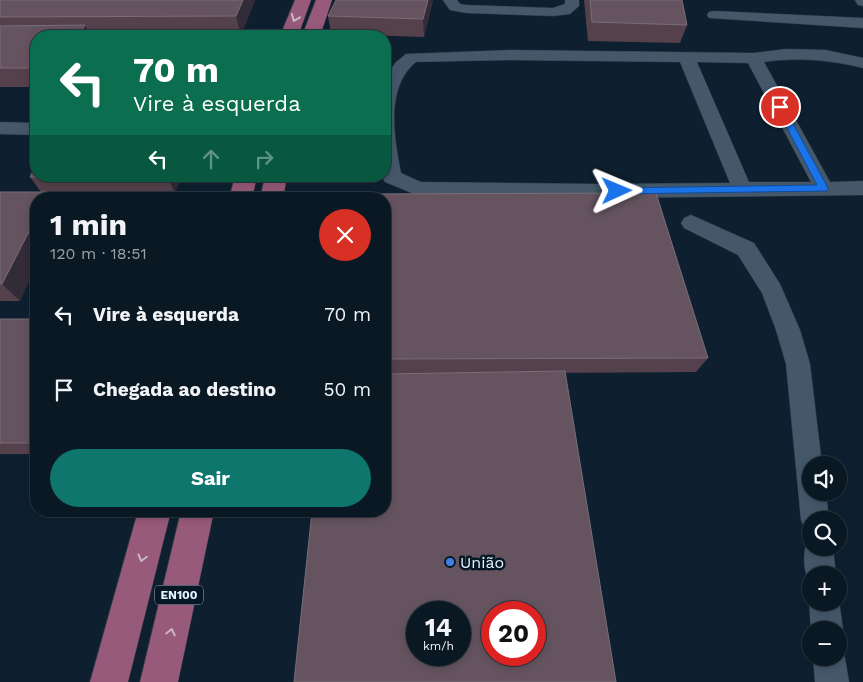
<!DOCTYPE html>
<html lang="pt">
<meta charset="utf-8">
<style>
:root{--surface:#0a1824;--page:#13212c;--text:#f1f3f6;--muted:#99a0a6;--line:#2a3741;--accent:#0f766e}
body{margin:0;font-family:"Work Sans",sans-serif;background:var(--page);color:var(--text);height:100vh;display:flex;flex-direction:column;font-size:19px;white-space:nowrap}
*{box-sizing:border-box;margin:0}
p{font-size:16px;color:var(--muted)}
.icon{flex:none;width:28px;height:28px;fill:none;stroke:currentColor;stroke-width:2;stroke-linecap:round;stroke-linejoin:round}
.map{position:relative;flex:1;overflow:hidden}
.drawer{position:absolute;left:30px;top:192px;width:361px;height:325px;display:flex;flex-direction:column;background:var(--surface);border-radius:20px;box-shadow:0 2px 8px #0003,0 0 0 1px var(--line)}
.drawer>*{flex:none}
.guide{position:absolute;left:30px;top:30px;width:361px;height:152px;border-radius:20px;box-shadow:0 2px 8px #0003,0 0 0 1px var(--line);background:#0b6e4f;color:#fff;overflow:hidden}
.buttons{position:absolute;left:802px;top:456px;display:grid;gap:10px}
.buttons a{display:grid;place-items:center;width:45px;height:45px;border-radius:50%;background:var(--surface);box-shadow:0 2px 8px #0003,0 0 0 1px var(--line);font-size:25px}
.speed{position:absolute;left:406px;top:601px;display:flex;gap:10px;font-size:25px;font-weight:700;text-align:center}
.speed>*{display:grid;place-content:center;width:65px;height:65px;border-radius:50%;background:var(--surface);box-shadow:0 2px 8px #0003,0 0 0 1px var(--line);line-height:1}
.speed small{font-size:12px;font-weight:400}
.speed .limit{border:8px solid #d22;background:#fff;color:#111}
.pin{position:absolute;display:grid;place-items:center;width:42px;height:42px;color:#fff;margin:-21px;border:2px solid #fff;border-radius:50%;box-shadow:0 1px 5px #0007}
.me{position:absolute;width:55px;margin:-28px;rotate:89deg;stroke-linejoin:round;filter:drop-shadow(0 0 4px #0008)}
.turn{display:flex;align-items:center;gap:18px;height:105px;padding:0 20px;font-size:22px}
.turn .icon{width:65px;height:65px;stroke-width:2.5}
.turn b{display:block;font-size:35px;line-height:42px}
.lanes{display:flex;align-items:center;height:48px;padding:0 20px;background:#0003;justify-content:center;gap:25px;direction:ltr}
.lanes .off{opacity:.35}
.round{display:grid;place-items:center;flex:none;width:52px;height:52px;border-radius:26px;background:var(--page)}
.headline{display:flex;align-items:center;justify-content:space-between;height:85px;padding:0 20px}
h1{font-size:30px;font-weight:700;line-height:38px}
.primary-button{display:flex;gap:10px;margin-top:auto;padding:10px 20px}
.primary-button a{flex:1;height:58px;border-radius:30px;background:var(--accent);color:#fff;font-size:20px;font-weight:700;line-height:58px;text-align:center}
ul{padding:0;list-style:none}
li{display:flex;align-items:center;gap:15px;height:75px;padding:0 20px}
li div{flex:1}
li b{display:block;font-size:19px}
li em{font-style:normal}
.map>svg:first-child{display:block}
.lines{fill:none;stroke-linecap:round;stroke-linejoin:round}
.minor-casing{stroke:#2e3845;stroke-width:1}
.major-casing{stroke:#2e3845;stroke-width:1}
.minor{fill:#45586a;fill-rule:evenodd}
.major{fill:#985a7a;fill-rule:evenodd}
.wall{fill:#55414b}
.shaded-wall{fill:#322b38}
.building{fill:#65545f;stroke:#796d78;fill-rule:evenodd}
.oneway{stroke:#c8b6c9}
.route{fill:#1a73e8;stroke:#114b97}
.shop-dot{fill:#3f7fe0;stroke:#061726;stroke-width:2}
.labels{text-anchor:middle;dominant-baseline:central;stroke-width:5;stroke-linejoin:round;paint-order:stroke}
.shield{fill:#061726;stroke:#a4b2bd;stroke-width:1}
.shield-label{font-size:12px;font-weight:bold;fill:#e8f4fe}
.near-poi-label{font-size:16px;fill:#e8f4fe;stroke:#061726;text-anchor:start}
</style>
<div class="map">
<svg width="863" height="682" viewBox="0 0 863 682">
<rect width="100%" height="100%" fill="#0e2030"/>
<g class="lines">
<!-- minor casing -->
<g class="minor-casing">
<g id="minor">
<path d="M443 0H457L460 4 466 5 553 8 565 4V0H579V6L570 14 553 16 466 13 450 10Z"/>
<path d="M855 0H863V6L858 5Z"/>
<path d="M714 11 863 18V28L709 18 707 15 709 12Z"/>
<path d="M786 49 826 50 863 58V68C830 60 798 57 764 62L830 182 863 181V195L600 198 419 196 385 182 382 177 385 176V79L395 63 406 54 510 50 754 53ZM510 60 680 62 730 183 600 184 421 182 401 173C394 138 385 87 416 62ZM697 62 748 63 811 182H749Z"/>
<path d="M0 122 36 123V135L0 134Z"/>
<path d="M691 215 754 243 780 284 800 330 810 364 822 465H811V492H826L829 520H811V533L805 530 801 520 786 364 776 330 762 293 738 255 684 228 681 223 684 218Z"/>
<path d="M811 536V548H833L836 575H811V586C803 573 802 552 808 538Z"/>
<path d="M811 595V602H839V600L843 630 839 640V630H811L809 602Z"/>
<path d="M839 646 845 658 849 682H815L813 658H839Z"/>
</g>
</g>
<!-- major casing -->
<g class="major-casing">
<g id="major">
<path d="M295 0H311L298 36H280Z"/>
<path d="M316 0H332L320 36H302Z"/>
<path d="M235 176H257L252 199H229Z"/>
<path d="M265 176H287L283 199H260Z"/>
<path d="M138 511H171L128 682H90Z"/>
<path d="M181 511H214L178 682H140Z"/>
</g>
</g>
<!-- minor -->
<use href="#minor" class="minor"/>
<!-- major -->
<use href="#major" class="major"/>
</g>
<!-- wall -->
<g class="wall">
<path d="M0 0H255L241 35 36 36V87H0Z"/>
<path d="M336 0H433L424 37 331 34 328 16Z"/>
<path d="M584 0H682L687 25 680 43 588 41Z"/>
<path d="M36 176H181L175 193 53 195 56 199H36L20 301H0V192H41L30 177Z"/>
<path d="M385 199 708 358 696 372 385 374Z"/>
<rect x="0" y="319" width="36" height="135"/>
</g>
<!-- shaded-wall -->
<g class="shaded-wall">
<path d="M243 0H255L241 35 236 16Z"/>
<path d="M428 0H433L424 37 423 19Z"/>
<path d="M85 25 91 36H78Z"/>
<path d="M167 176H181L175 193Z"/>
<path d="M50 192 56 199H46Z"/>
<path d="M36 218V267L20 301 2 284Z"/>
</g>
<!-- building -->
<g class="building">
<path d="M0 0H243L236 16 0 17Z"/>
<path d="M336 0H428L423 19 328 16Z"/>
<path d="M590 0H682L687 25 592 22Z"/>
<path d="M85 25 78 36H36V68H0V26Z"/>
<path d="M36 165V176H76L30 177Z"/>
<path d="M0 192H50L46 199H36V218L2 284H0Z"/>
<path d="M656 193 708 358 385 359V199H352V194Z"/>
<rect x="0" y="319" width="36" height="124"/>
<path d="M565 371 616 682H294L312 511H385V374ZM418 612H460V655H418ZM492 612H535V655H492Z"/>
</g>
<!-- one-way arrows -->
<defs><path id="oneway-chevron" d="M-2-3.5L2.5 0L-2 3.5" fill="none" stroke-width="1.6" stroke-linecap="round" stroke-linejoin="round" transform="scale(1.25)"/></defs>
<g class="oneway">
<use href="#oneway-chevron" transform="translate(295 18) rotate(112)"/>
<use href="#oneway-chevron" transform="translate(142 558) rotate(105)"/>
<use href="#oneway-chevron" transform="translate(171 632) rotate(-77)"/>
</g>
<!-- route -->
<path class="route" d="M780 104 784 107 828 188 827 191 617 194 613 191 617 188 817 185 776 107Z"/>
<!-- markers -->
<circle class="shop-dot" cx="450" cy="562" r="5"/>
<g class="labels">
<!-- shield labels -->
<rect class="shield" x="155" y="585.5" width="48" height="19" rx="4"/>
<g class="shield-label">
<text x="179" y="595">EN100</text>
</g>
<!-- near-poi labels -->
<g class="near-poi-label">
<text x="460" y="562">União</text>
</g>
</g>
</svg>
<div class="buttons">
<a><svg class="icon" aria-label="sound" viewBox="0 0 24 24"><path d="M4 9h4l5-4v14l-5-4H4zM17 9q2 3 0 6"/></svg></a>
<a><svg class="icon" aria-label="search" viewBox="0 0 24 24"><circle cx="10" cy="10" r="6"/><path d="M15 15l6 6"/></svg></a>
<a>+</a>
<a>−</a>
</div>
<div class="speed"><div>14<small>km/h</small></div><div class="limit">20</div></div>
<div class="pin" style="left:780px;top:107px;background:#d93025"><svg class="icon" aria-label="arrive" viewBox="0 0 24 24"><path d="M6 21V4h12l-3 4 3 4H6"/></svg></div>
<svg class="me" style="left:617px;top:191px" viewBox="-20 -20 40 40"><path d="M0-17L14 15 0 8-14 15z" fill="#1a73e8" stroke="#fff" stroke-width="4"/></svg>
<div class="guide">
<div class="turn"><svg class="icon" aria-label="left" viewBox="0 0 24 24"><path d="M17 20v-9H6M10 6l-5 5 5 5"/></svg><div><b>70 m</b>Vire à esquerda</div></div>
<div class="lanes"><svg class="icon" aria-label="left" viewBox="0 0 24 24"><path d="M17 20v-9H6M10 6l-5 5 5 5"/></svg><svg class="icon off" aria-label="ahead" viewBox="0 0 24 24"><path d="M12 20V5M6 11l6-6 6 6"/></svg><svg class="icon off" aria-label="right" viewBox="0 0 24 24"><path d="M7 20v-9h11M14 6l5 5-5 5"/></svg></div>
</div>
<section class="drawer">
<div class="headline"><div><h1>1 min</h1><p>120 m · 18:51</p></div><a class="round" style="background:#d93025;color:#fff"><svg class="icon" aria-label="close" viewBox="0 0 24 24"><path d="M6 6l12 12M18 6L6 18"/></svg></a></div>
<ul>
<li><svg class="icon" aria-label="left" viewBox="0 0 24 24"><path d="M17 20v-9H6M10 6l-5 5 5 5"/></svg><div><b>Vire à esquerda</b></div><em>70 m</em></li>
<li><svg class="icon" aria-label="arrive" viewBox="0 0 24 24"><path d="M6 21V4h12l-3 4 3 4H6"/></svg><div><b>Chegada ao destino</b></div><em>50 m</em></li>
</ul>
<div class="primary-button"><a>Sair</a></div>
</section>
</div>
